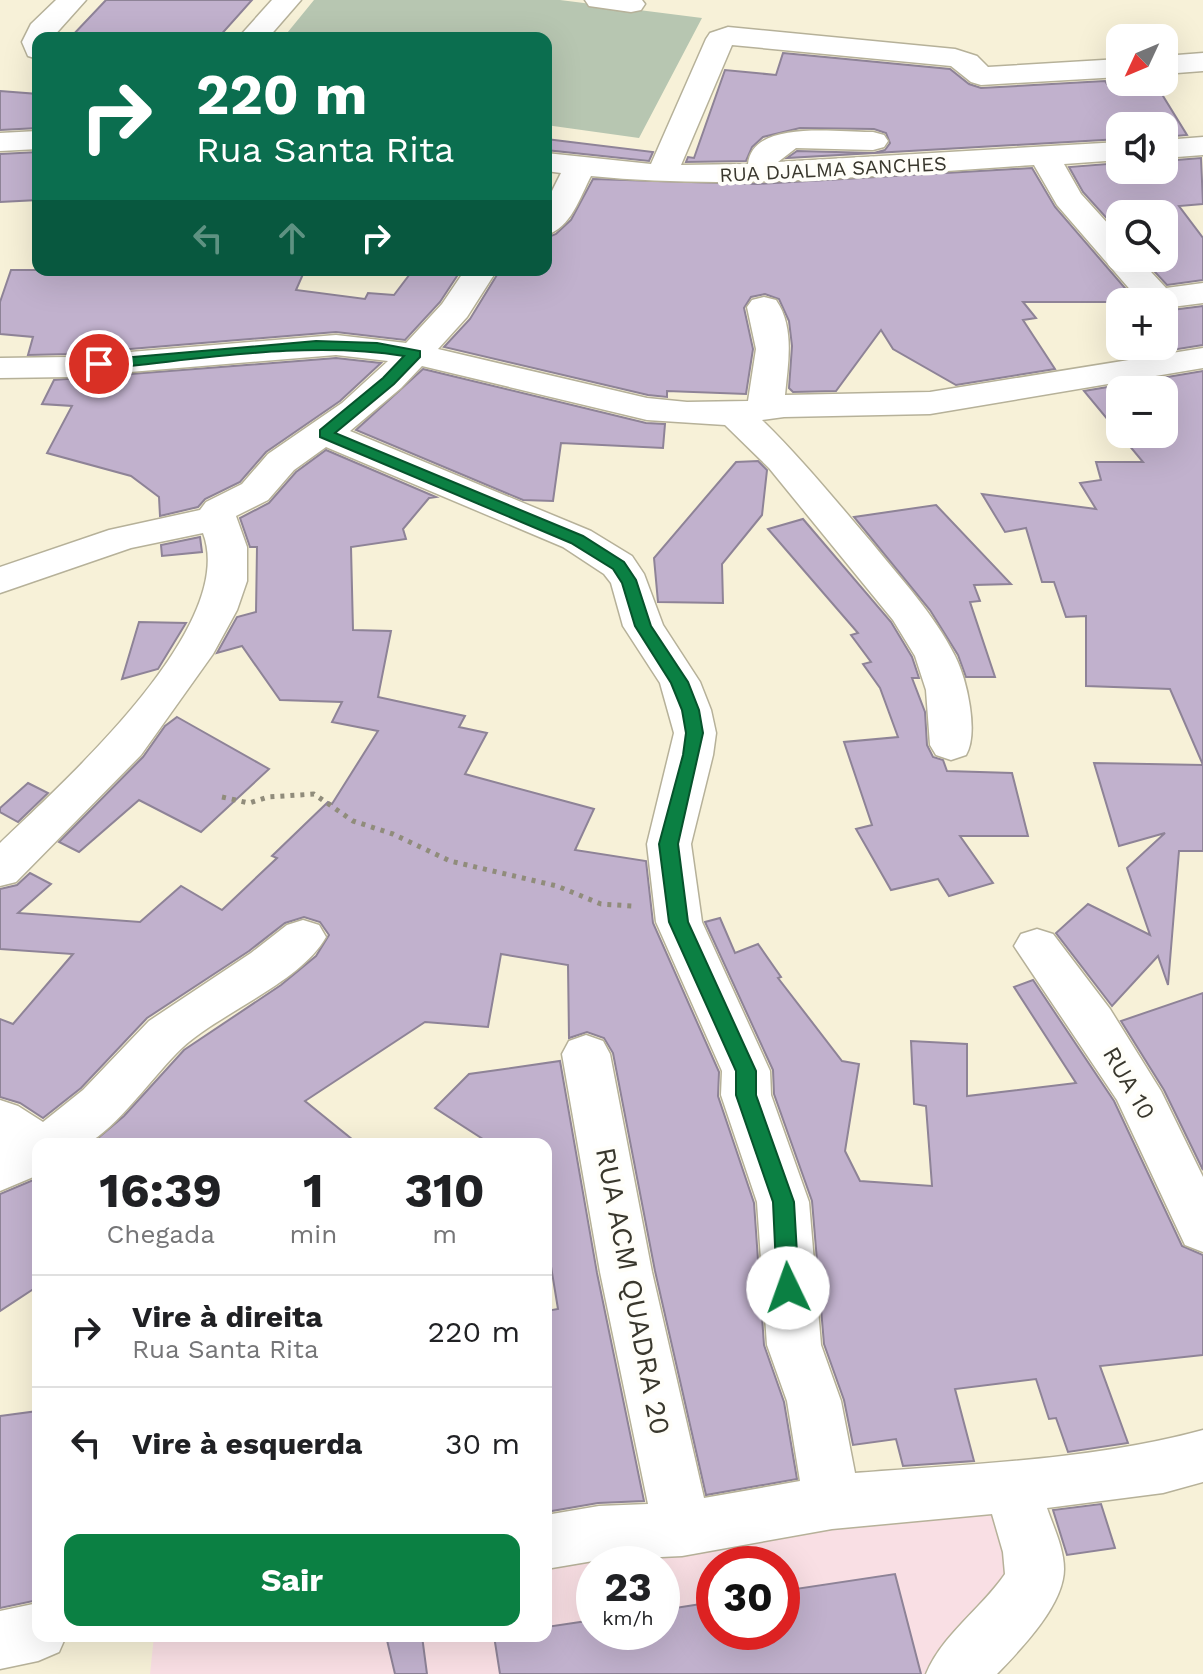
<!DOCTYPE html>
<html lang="pt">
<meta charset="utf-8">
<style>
:root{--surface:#fff;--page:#f6f6f6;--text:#202124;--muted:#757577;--line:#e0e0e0;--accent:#0b8043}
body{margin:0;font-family:"Work Sans",sans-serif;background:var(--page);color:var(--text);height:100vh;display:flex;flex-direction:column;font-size:30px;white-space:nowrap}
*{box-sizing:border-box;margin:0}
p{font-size:26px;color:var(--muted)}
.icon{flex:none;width:44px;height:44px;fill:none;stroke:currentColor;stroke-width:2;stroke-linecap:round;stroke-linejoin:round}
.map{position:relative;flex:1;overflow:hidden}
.panel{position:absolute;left:32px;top:1138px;width:520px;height:504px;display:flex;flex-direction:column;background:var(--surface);border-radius:16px;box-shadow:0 8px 32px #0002}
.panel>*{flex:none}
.top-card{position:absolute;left:32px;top:32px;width:520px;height:244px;border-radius:16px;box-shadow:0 8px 32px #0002;background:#0b6e4f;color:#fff;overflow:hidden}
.needle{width:52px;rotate:226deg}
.tools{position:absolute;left:1106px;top:24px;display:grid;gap:16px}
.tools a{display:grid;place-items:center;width:72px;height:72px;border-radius:16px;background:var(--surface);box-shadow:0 8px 32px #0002;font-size:40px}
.speed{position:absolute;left:576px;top:1546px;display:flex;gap:16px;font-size:40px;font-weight:700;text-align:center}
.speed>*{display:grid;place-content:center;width:104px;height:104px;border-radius:50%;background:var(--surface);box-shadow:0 8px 32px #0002;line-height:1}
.speed small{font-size:20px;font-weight:400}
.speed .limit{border:12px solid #d22;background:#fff;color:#111}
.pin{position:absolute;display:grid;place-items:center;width:68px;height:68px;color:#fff;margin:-34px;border:4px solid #fff;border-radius:50%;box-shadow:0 2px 8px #0007}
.me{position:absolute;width:88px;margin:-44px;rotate:357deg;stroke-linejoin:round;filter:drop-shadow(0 0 6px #0008)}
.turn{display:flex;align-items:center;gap:28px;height:168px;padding:0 32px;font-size:36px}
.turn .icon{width:104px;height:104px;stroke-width:2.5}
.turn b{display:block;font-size:56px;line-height:68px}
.lanes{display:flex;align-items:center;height:76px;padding:0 32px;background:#0003;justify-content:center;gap:40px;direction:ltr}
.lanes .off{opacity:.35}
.eta{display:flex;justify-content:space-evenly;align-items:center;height:136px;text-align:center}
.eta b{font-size:48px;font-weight:700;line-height:56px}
.button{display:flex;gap:16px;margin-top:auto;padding:16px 32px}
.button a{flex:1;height:92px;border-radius:16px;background:var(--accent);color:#fff;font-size:32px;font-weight:700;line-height:92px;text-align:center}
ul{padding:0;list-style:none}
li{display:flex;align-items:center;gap:24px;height:112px;padding:0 32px;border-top:2px solid var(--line)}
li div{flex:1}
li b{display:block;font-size:30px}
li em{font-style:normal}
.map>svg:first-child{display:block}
.education{fill:#f9dfe4;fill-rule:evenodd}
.green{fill:#b7c6b1}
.building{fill:#c1b1cd;stroke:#8e8397;stroke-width:2;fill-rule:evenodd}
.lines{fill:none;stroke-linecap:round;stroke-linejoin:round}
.minor-casing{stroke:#b6b199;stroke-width:3}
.path{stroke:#908c7b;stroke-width:5;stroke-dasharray:4 6;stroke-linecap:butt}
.minor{fill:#fff;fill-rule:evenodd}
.route{fill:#0b8043;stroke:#07532c;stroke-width:2}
.labels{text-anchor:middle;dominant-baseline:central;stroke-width:8;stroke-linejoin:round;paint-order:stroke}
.far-street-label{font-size:20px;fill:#39372d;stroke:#fffef9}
.street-label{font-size:24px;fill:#39372d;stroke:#fffef9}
.near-street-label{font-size:28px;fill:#39372d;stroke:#fffef9}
</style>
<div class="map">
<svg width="1203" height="1674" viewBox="0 0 1203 1674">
<rect width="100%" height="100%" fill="#f7f1d8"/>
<!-- education -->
<path class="education" d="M1003 1495 1016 1572 942 1674H150L154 1636H546V1556ZM594 1564H662V1632H594ZM714 1564H782V1632H714Z"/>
<!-- green -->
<path class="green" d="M314 0H560L702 18 639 138 546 125V38H283Z"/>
<!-- building -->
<g class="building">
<path d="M106 0H252L218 38H70Z"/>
<path d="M783 53 950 69 969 84 981 88 1105 81 1107 84 1155 83 1187 135 1164 137V126H1120V139L787 158 797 151 874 153 885 150 890 143 886 133 874 129 800 128 763 137 752 147 746 161 686 162 688 157 694 158 725 70 776 75Z"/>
<path d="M0 91 38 94V128L0 130Z"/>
<path d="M546 139 653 152 649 161 546 150Z"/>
<path d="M38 152V200L0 202V154Z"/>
<path d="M1201 158 1203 204 1179 206 1203 238V280L1167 285 1142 258H1164V214H1120V233L1083 192 1069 167 1120 163V170H1164V161Z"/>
<path d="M1032 168 1055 207 1137 302H1120V307L1116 302H1023L1036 318 1023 320 1055 369 956 385 893 349 881 330 836 391 793 392 789 388 792 346 789 321 779 299 765 294 751 297 744 308 753 349 746 394 667 391V397L648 395 444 347 470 319 500 270H546V238L556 234 571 220 593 179 757 184Z"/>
<path d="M11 270H276L304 272 296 290 365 299 368 293 394 295 413 270H461L440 302 405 340 336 332 70 354 28 355 33 337 0 334V302Z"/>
<path d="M1203 306V345L1153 353 1148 346H1164V311Z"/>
<path d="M336 358 381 363 340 401 266 452 240 482 205 499 198 507 160 516 159 497 131 476 47 453 72 406 42 404 54 380Z"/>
<path d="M423 369 646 423 665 424 663 448 561 443 553 501 523 500 356 430Z"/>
<path d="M1203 371V851H1179L1168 985 1158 956 1112 1006 1056 933 1088 904 1150 935 1127 868 1165 833 1119 846 1094 763 1203 765 1170 689 1086 686V616L1066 617 1054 582H1042L1026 528 1005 532 982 494 1096 509 1080 483 1101 480 1096 462H1143L1084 391ZM1120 390H1164V434H1120Z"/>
<path d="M326 450 436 497 429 498 403 529 406 539 351 547 353 630 391 631 378 697 465 716 459 727 487 733 465 774 594 809 575 850 646 861 653 923 719 1072 718 1096 754 1203 764 1345 784 1402 797 1479 706 1495 655 1271 613 1053 604 1038 587 1032 569 1038 568 965 501 954 488 1027 425 1022 305 1101 358 1144H91L124 1116 184 1050 281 985 316 956 329 935 320 922 304 917 285 923 249 951 147 1018 81 1088 43 1118 20 1103 0 1097V1019L13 1024 73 954 0 949V889L17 885 30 873 51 884 18 913 140 922 181 886 222 910 277 858 272 856 328 802 332 804 378 731 332 722 342 702 280 700 242 646 217 653 237 617 256 612 257 547H250L240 518 269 503 296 472Z"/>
<path d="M758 461 767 470 762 515 722 564 723 603 658 602 654 558 736 462Z"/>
<path d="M936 505 1011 584 974 585 980 601 970 602 995 677H966L958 655 930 610 854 517Z"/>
<path d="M803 519 891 622 912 657 919 678H912L925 712 927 745 933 757 943 760 947 771 1012 773 1028 836H960L993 883 949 896 938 879 891 890 856 829 872 825 844 742 898 737 880 688 863 664 871 662 851 635 858 633 768 529Z"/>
<path d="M200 537 202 552 162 556 161 545Z"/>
<path d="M139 622 186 623 158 669 122 679Z"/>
<path d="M177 717 269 769 201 832 139 800 79 852 59 842 143 757 165 726Z"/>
<path d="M28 783 48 793 18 822 0 812V808Z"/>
<path d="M720 918 735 953 758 944 781 977 778 978 842 1061 859 1064 845 1151 860 1181 932 1186 926 1106 914 1104 911 1041 967 1044V1096L1076 1083 1014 987 1033 980 1114 1101 1182 1246 1203 1255V1355L1100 1366 1128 1443 1068 1452 1056 1418 1049 1419 1036 1379 955 1389 974 1461 903 1466 896 1439 853 1445 844 1400 824 1344 812 1201 774 1094 773 1070 705 922Z"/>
<path d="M1203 993V1170L1164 1090 1121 1021Z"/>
<path d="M560 1061 597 1273 644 1501 598 1503 546 1512V1311L558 1309 546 1236V1144L486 1141 435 1108 469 1074Z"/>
<path d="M38 1178V1286L0 1311V1194Z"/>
<path d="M38 1411V1600L0 1608V1416Z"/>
<path d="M1101 1504 1115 1548 1067 1555 1053 1510Z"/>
<path d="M895 1574 921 1674H500L494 1636H546V1627L594 1620V1632H662V1610L714 1602V1632H782V1591Z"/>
<path d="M386 1636H422L427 1674H395Z"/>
</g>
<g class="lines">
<!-- minor casing -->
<g class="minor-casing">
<g id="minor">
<path d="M56 0H86L52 38H38V59L28 56 22 42 31 24Z"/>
<path d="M272 0H301L268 38H238Z"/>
<path d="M585 0H642L645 4 641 10 631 12 589 6Z"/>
<path d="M728 27 955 49 977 56 988 67 1120 59V77L981 85 971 82 951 66 732 45 681 165 748 164C753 118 841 133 873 132L884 135 888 141 884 147 873 150 796 148 778 162 1120 142V160L1064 164 1081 194 1120 237V258H1138L1166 288 1203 283V303L1164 308V302L1140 301 1057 205 1034 165C886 174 739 191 591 176 580 197 571 228 546 235V203L561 173 546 171V153L651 164 706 39 710 33Z"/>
<path d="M1203 53V71L1164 74V56Z"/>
<path d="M38 131V149L0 151V133Z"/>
<path d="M1203 137V155L1164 158V140Z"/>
<path d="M465 270H497L467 317 438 349 647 398 687 402 748 401 756 349 747 307 752 300 764 297 776 300C795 327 788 364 785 395L930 392 1203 348V368L930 414 784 417 762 420C802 459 836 501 872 543 901 579 934 614 955 656 967 679 979 733 966 755L951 760 936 755 930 745 926 690 915 656 893 620 769 468 725 425 647 420 422 366 401 388 350 431 591 531 632 556 644 574 663 625 700 682 711 710 716 733 713 755 691 844 702 922 770 1071 771 1095 809 1202 821 1345 841 1401 855 1473C968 1464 1094 1460 1203 1430V1482L1163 1493 1047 1508C1053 1526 1064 1548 1064 1569 1064 1605 1021 1649 997 1674H926C942 1635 981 1609 1005 1574L1003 1552 992 1514 832 1529 682 1556 599 1560 546 1569V1515L599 1506 648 1504 600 1272 562 1054 569 1041 586 1035 603 1041 610 1054 652 1272 704 1498 800 1481 787 1401 767 1345 757 1202 721 1095 722 1071 656 922 647 844 674 733 660 683 623 626 611 583 604 574 563 547 326 447 294 470 268 500 236 516 247 547V581L237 610 213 654 141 755 16 882 0 886V843C62 783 239 627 203 533L131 548 0 593V567L109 530 200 510 206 502 242 484 268 454 342 403 388 361 336 355 70 377 0 378V358L70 357 336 335 406 343 442 304Z"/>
<path d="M303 920 319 925 326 937C300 983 221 1012 182 1048 157 1071 114 1132 87 1143 75 1148 51 1144 38 1144V1175L0 1191V1100L18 1106 43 1122 83 1090 149 1021 251 953 287 925Z"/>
<path d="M1037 929 1053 934 1110 1009 1161 1091 1203 1177V1252L1185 1245 1117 1100 1014 946 1021 934Z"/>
<path d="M38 1603V1636H66L59 1652 38 1661 0 1669V1611Z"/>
</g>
</g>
<!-- path -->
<path class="path" d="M222 797 249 803 268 797 314 794 353 821 393 834 450 861 557 886 601 904 633 906"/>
<!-- minor -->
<use href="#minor" class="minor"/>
</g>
<!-- route -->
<path class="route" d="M316 341 377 343 420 351V357L394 384 335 433 583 536 624 562 636 580 651 626 688 682 699 710 703 733 678 844 688 922 756 1071V1095L794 1202 799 1288 796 1295 788 1297 780 1295 777 1288 773 1202 736 1095V1071L669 922 659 844 683 755 686 733 682 710 671 683 635 626 622 583 613 569 571 543 320 437V430L383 378 404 356C304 340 199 360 99 369L91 364 99 360Z"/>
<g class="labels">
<!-- far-street labels -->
<g class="far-street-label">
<text transform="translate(833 169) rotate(-3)">RUA DJALMA SANCHES</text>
</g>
<!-- street labels -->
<g class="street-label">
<text transform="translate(1129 1083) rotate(60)">RUA 10</text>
</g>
<!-- near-street labels -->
<g class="near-street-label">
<text transform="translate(633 1291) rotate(79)">RUA ACM QUADRA 20</text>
</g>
</g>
</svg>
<div class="tools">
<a><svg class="needle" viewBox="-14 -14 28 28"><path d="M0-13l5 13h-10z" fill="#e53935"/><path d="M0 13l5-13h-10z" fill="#757577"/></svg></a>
<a><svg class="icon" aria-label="sound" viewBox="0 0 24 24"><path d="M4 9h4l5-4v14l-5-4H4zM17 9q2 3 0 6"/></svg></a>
<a><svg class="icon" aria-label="search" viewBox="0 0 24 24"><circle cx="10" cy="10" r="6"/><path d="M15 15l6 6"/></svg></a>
<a>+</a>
<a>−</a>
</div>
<div class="speed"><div>23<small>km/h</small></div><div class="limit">30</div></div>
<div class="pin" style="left:99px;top:364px;background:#d93025"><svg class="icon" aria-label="arrive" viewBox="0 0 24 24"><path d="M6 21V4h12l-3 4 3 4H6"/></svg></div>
<svg class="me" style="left:788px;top:1288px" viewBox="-20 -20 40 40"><circle r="19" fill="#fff"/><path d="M0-13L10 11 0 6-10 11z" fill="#0b8043"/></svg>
<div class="top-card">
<div class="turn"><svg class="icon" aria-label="right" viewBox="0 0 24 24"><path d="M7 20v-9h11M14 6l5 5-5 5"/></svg><div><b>220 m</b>Rua Santa Rita</div></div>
<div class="lanes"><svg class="icon off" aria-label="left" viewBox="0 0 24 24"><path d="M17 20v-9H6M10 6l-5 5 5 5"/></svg><svg class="icon off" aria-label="ahead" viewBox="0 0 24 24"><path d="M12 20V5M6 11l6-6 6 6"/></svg><svg class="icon" aria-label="right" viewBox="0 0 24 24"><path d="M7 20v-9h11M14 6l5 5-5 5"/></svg></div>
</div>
<section class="panel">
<div class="eta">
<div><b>16:39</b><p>Chegada</p></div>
<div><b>1</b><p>min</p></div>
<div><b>310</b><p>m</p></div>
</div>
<ul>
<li><svg class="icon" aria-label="right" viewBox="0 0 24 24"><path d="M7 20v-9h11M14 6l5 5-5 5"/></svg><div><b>Vire à direita</b><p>Rua Santa Rita</p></div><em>220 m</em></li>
<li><svg class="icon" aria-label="left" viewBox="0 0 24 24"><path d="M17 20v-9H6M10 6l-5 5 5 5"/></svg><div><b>Vire à esquerda</b></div><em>30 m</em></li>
</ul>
<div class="button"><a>Sair</a></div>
</section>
</div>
